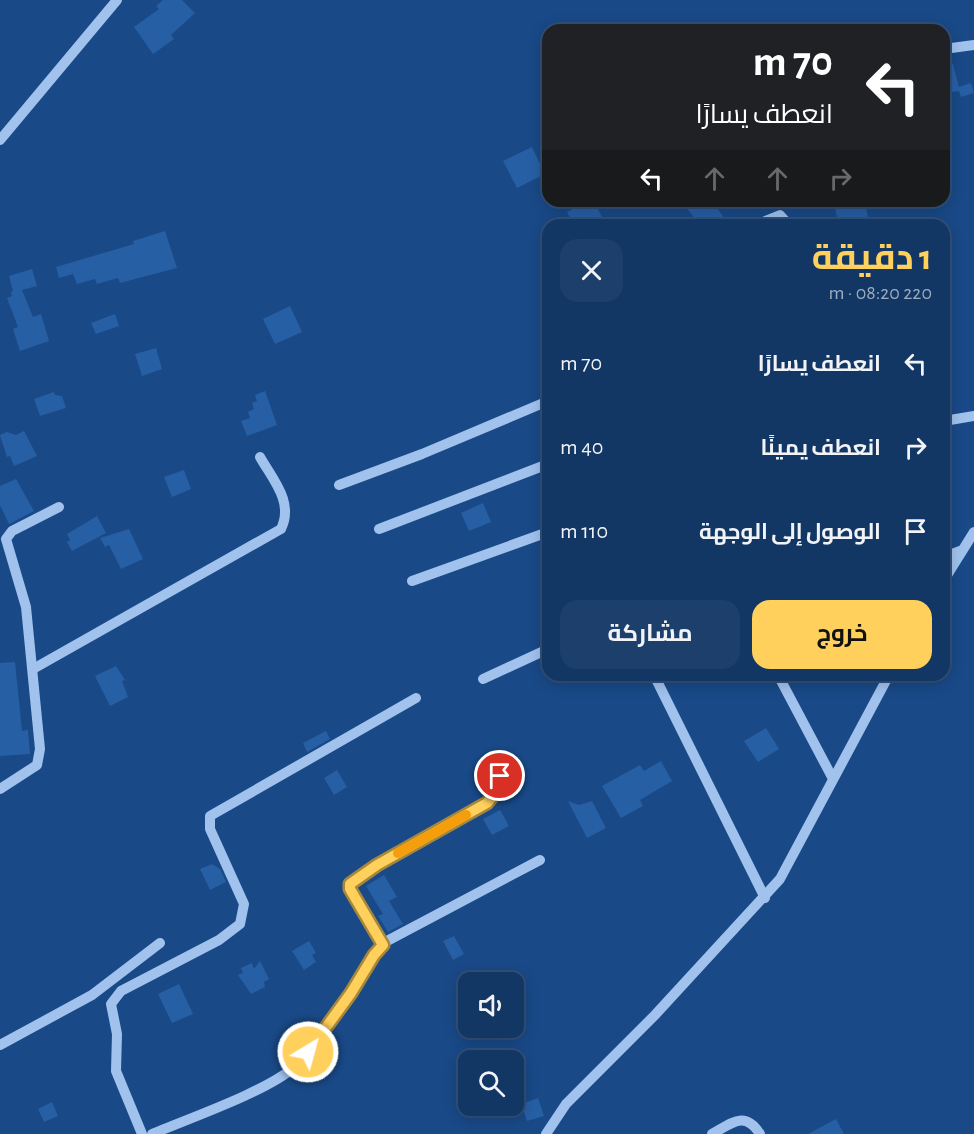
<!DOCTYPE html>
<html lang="ar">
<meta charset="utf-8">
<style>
:root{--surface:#133765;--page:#1c3f6b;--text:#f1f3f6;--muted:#9dacbf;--line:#325179;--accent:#ffd05c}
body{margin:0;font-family:"Alegreya Sans",Cairo,sans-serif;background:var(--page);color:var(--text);direction:rtl;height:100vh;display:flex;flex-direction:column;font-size:22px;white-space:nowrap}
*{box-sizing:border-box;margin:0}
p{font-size:20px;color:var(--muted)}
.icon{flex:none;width:33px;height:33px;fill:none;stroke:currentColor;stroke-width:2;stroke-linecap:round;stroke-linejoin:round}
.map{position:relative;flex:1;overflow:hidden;direction:ltr}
.panel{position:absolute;left:542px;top:219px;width:408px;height:462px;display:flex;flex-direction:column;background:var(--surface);border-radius:18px;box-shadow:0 3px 15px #0003,0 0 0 2px var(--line);direction:rtl}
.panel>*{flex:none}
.guide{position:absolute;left:542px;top:24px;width:408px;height:183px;border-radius:18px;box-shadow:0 3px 15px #0003,0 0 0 2px var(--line);direction:rtl;background:#202124;color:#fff;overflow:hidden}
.controls{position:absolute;left:458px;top:972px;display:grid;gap:12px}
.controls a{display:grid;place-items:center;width:66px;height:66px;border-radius:12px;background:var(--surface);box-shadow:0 3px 15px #0003,0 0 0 2px var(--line);font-size:30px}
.pin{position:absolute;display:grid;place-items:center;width:51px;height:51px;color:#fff;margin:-26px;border:3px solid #fff;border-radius:50%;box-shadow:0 2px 6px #0007}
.me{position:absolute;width:66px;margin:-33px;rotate:37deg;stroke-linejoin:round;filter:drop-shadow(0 0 4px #0008)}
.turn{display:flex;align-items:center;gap:21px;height:126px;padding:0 18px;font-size:27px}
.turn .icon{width:78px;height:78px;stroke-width:2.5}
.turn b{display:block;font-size:42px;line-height:51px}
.lanes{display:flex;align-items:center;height:57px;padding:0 18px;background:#0003;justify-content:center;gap:30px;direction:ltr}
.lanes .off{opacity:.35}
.round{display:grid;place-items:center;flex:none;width:63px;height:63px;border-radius:18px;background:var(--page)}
.headline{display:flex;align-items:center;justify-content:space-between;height:102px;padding:0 18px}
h1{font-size:36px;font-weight:700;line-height:45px;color:var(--accent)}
.action{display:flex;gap:12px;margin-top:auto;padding:12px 18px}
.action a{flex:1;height:69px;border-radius:18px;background:var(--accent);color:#111;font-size:24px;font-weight:700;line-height:69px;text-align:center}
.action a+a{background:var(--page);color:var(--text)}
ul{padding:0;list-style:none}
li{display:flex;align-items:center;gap:18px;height:84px;padding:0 18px}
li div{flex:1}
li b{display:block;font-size:22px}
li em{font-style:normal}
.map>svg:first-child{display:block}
.building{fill:#275fa5}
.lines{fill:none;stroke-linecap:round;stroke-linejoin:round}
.minor{stroke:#a0c2ed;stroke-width:10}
.route-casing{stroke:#a6873c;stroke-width:15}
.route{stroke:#ffd05c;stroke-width:10}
.slow{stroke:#f59e0b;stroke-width:10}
</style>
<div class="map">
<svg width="974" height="1134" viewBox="0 0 974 1134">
<rect width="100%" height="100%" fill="#194987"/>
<!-- building -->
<g class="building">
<path d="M163 0H182L195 13 171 35 174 39 153 54 134 27 159 9 156 6Z"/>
<path d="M953 64 959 87 971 83 974 93 961 97 959 91 944 93V82H946L944 66Z"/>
<path d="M532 147 545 174 517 188 503 161Z"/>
<path d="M589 201H594L606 225H574L567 212Z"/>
<path d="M682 201H712L725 219 717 225H699Z"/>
<path d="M834 201H865L868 219 838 224Z"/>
<path d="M165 231 177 268 120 283 118 278 97 284 95 279 77 284 73 274 59 278 56 267 134 244 133 241Z"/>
<path d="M32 269 37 286 22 290 33 317 41 314 49 341 20 351 13 329 18 327 7 298 12 296 11 292 13 291 9 276Z"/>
<path d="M290 306 302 332 275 344 263 319Z"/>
<path d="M115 314 119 326 96 334 91 323Z"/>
<path d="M156 348 162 369 142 376 135 354Z"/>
<path d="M265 391 277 425 247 436 241 421 250 418 248 412 254 409 252 403 257 401 255 395Z"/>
<path d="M54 392 55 395 62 396 66 408 40 416 34 399Z"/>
<path d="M24 431 37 456 14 466 10 456 7 457 0 435 7 432 16 435Z"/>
<path d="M184 470 191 489 172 497 164 477Z"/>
<path d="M16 479 34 511 9 524 0 505V486Z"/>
<path d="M483 503 491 522 469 531 461 513Z"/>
<path d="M97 516 106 533 72 551 67 542 70 540 67 534Z"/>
<path d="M129 529 143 559 121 569 109 545 105 547 100 538Z"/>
<path d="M15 662 22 731 28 730 30 754 0 756V663Z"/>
<path d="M116 666 125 680 122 681 128 697 110 706 95 676Z"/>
<path d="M766 728 779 749 758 762 744 741Z"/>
<path d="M326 731 330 739 307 752 303 743Z"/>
<path d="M661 761 672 781 640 800 643 806 621 818 602 786 640 765 644 771Z"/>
<path d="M337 770 347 787 334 795 324 778Z"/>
<path d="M568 801 579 805 592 801 606 828 587 838Z"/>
<path d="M500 810 509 826 492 835 483 819Z"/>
<path d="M212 864 220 869 226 882 210 890 200 869Z"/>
<path d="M384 875 397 897 389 901 403 924 388 932 378 916 383 914 366 886Z"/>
<path d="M454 936 464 954 453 960 443 941Z"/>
<path d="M309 941 316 953 312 955 316 962 304 970 292 951Z"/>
<path d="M260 961 269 979 264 982 265 987 251 994 238 975 243 973 241 968 252 963 254 969Z"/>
<path d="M179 984 193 1014 172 1023 158 994Z"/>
<path d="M538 1098 544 1116 527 1121 521 1104Z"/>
<path d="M52 1102 58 1116 44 1122 38 1109Z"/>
<path d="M836 1119 844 1134H808Z"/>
</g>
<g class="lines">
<!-- minor -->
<g class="minor">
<path d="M944 49 974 45"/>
<path d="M0 140 117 0"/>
<path d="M756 225 780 215 789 225"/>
<path d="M944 421 974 416"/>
<path d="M339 485 422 454 548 401"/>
<path d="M379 529 548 464"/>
<path d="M944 557 960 551"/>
<path d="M944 580 974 532"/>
<path d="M412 581 548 532"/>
<path d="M33 669 281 529C294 502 273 480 260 457"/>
<path d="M654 675 765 898"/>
<path d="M778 675 832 777"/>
<path d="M483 679 548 649"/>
<path d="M0 789 37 765 40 749 26 607 6 539 12 531 59 507"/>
<path d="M383 945 350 889V884L377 865 487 803 496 792 500 776"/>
<path d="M0 1045 92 995 160 943"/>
<path d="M142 1134 116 1071 117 1034 111 1004 121 991 219 940 240 924 244 904 210 829V816L416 698"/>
<path d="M152 1134C187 1119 268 1091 294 1067 316 1045 336 1016 353 990 364 973 373 956 387 941L540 860"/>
<path d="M546 1134 566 1104 655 1015 780 879 889 675"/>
<path d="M712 1134C732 1123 745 1110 760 1134"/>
</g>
</g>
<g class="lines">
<!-- route casing -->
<g class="route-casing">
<path id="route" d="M308 1052 351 993 374 955 383 945 350 889V884L377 865 487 803 496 792 500 776"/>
</g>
<!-- route -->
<use href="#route" class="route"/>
<!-- slow -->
<path class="slow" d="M398 853 466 815"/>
</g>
</svg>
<div class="controls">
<a><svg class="icon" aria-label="sound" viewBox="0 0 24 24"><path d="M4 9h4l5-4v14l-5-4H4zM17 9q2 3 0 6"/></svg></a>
<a><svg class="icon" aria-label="search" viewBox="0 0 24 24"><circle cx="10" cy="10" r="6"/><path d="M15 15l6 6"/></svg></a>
</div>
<div class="pin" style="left:500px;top:776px;background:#d93025"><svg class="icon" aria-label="arrive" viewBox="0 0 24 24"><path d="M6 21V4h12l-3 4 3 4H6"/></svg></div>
<svg class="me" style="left:308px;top:1052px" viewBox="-20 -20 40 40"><circle r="17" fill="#ffd05c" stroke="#fff" stroke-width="3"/><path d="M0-11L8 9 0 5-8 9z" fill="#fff"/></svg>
<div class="guide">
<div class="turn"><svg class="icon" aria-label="left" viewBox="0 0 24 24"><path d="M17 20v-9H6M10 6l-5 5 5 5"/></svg><div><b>70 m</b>انعطف يسارًا</div></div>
<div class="lanes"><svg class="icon" aria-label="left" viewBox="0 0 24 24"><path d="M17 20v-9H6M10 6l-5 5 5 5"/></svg><svg class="icon off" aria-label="ahead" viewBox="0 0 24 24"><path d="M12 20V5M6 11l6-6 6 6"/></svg><svg class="icon off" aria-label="ahead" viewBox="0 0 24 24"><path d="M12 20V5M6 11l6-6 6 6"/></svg><svg class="icon off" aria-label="right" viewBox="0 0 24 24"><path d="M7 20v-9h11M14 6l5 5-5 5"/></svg></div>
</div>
<section class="panel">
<div class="headline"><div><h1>1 دقيقة</h1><p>220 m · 08:20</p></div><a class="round"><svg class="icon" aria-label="close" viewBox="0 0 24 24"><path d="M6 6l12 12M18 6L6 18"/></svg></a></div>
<ul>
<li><svg class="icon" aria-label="left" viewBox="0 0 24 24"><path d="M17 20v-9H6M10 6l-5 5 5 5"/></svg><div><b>انعطف يسارًا</b></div><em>70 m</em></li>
<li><svg class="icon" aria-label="right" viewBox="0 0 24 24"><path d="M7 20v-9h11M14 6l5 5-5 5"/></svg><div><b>انعطف يمينًا</b></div><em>40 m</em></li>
<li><svg class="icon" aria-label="arrive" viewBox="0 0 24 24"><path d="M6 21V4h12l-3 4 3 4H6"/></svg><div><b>الوصول إلى الوجهة</b></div><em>110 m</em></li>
</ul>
<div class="action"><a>خروج</a><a>مشاركة</a></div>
</section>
</div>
